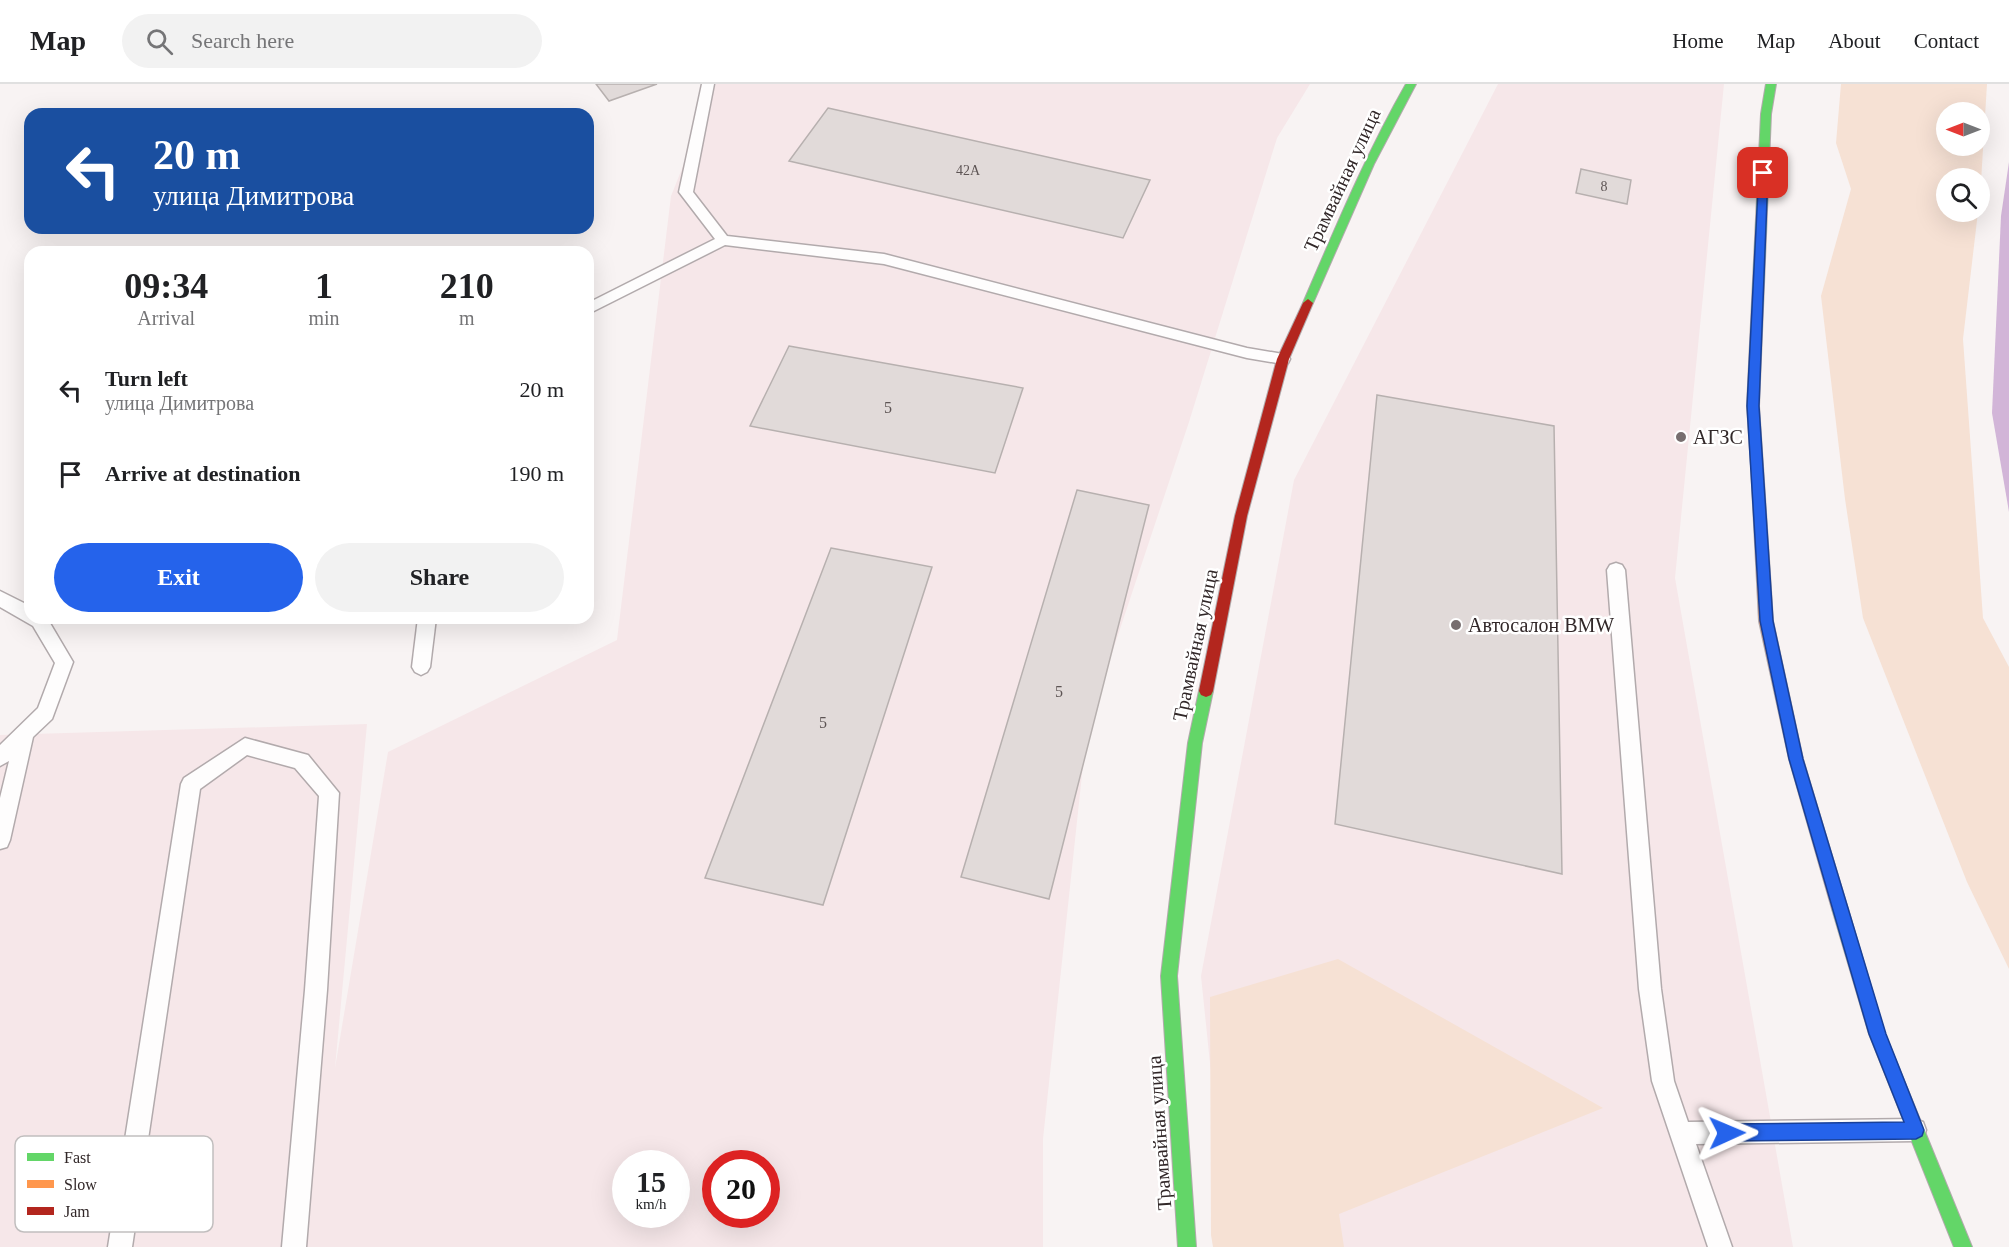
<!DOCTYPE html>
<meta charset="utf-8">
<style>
:root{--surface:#fff;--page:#f2f2f2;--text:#202124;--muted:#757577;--line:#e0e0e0;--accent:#2563eb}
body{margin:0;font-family:"Times New Roman",serif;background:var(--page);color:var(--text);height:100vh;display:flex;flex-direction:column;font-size:22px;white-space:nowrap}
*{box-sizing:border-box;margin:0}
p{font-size:20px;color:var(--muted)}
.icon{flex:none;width:33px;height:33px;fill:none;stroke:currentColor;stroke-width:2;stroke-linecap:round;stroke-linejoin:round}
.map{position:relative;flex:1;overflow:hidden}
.drawer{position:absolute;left:24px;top:162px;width:570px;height:378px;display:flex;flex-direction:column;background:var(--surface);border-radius:18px;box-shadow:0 6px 24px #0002}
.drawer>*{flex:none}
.banner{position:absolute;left:24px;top:24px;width:570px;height:126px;border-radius:18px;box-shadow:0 6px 24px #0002;background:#1a4fa0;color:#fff;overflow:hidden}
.needle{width:39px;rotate:270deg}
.buttons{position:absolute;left:1936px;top:18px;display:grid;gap:12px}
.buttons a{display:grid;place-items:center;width:54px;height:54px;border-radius:50%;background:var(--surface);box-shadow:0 6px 24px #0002;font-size:30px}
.speed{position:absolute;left:612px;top:1066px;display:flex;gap:12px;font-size:30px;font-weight:700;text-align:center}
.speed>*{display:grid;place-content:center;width:78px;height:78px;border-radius:50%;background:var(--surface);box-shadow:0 6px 24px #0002;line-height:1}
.speed small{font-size:15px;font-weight:400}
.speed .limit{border:9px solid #d22;background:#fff;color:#111}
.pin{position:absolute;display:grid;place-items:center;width:51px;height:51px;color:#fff;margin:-26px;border-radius:12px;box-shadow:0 3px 9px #0006}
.me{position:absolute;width:66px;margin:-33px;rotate:89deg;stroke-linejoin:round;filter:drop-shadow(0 0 4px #0008)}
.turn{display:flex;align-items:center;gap:21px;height:126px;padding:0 30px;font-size:27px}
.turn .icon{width:78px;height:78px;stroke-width:2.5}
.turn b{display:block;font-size:42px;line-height:51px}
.eta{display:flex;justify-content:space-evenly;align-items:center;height:102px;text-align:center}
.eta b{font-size:36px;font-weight:600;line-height:42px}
.cta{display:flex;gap:12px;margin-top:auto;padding:12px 30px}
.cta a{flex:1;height:69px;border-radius:36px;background:var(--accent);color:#fff;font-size:24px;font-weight:600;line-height:69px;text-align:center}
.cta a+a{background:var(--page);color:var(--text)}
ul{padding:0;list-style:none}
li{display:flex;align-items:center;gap:18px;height:84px;padding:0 30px}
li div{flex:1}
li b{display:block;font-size:22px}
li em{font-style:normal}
header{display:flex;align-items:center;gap:36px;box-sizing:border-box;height:84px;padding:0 30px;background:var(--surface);border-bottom:2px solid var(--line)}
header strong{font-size:28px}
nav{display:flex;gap:33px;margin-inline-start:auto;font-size:21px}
.search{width:420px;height:54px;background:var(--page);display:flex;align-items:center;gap:15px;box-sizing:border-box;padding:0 21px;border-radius:33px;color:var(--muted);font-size:22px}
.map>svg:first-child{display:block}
.built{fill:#f6e7e9;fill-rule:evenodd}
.green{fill:#f6e1d4;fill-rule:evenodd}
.water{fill:#d2b5d8}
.building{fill:#e1dad9;stroke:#b7b0af;stroke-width:1.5}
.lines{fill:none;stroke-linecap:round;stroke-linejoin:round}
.lane-casing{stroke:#b2aaac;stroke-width:3}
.fast-casing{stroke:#b2aaac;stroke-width:2}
.slow-casing{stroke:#b2aaac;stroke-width:2}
.jam-casing{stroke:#b2aaac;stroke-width:2}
.lane{fill:#fefdfd;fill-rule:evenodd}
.fast{fill:#63d668;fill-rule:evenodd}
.slow{fill:#ff974d;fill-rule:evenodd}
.jam{fill:#b3261e;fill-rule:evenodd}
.route{fill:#2563eb;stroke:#184099;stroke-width:1.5}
.poi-dot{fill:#776e6f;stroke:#fff;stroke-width:2}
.labels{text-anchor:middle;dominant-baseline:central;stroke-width:5;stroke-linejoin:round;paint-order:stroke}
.far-number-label{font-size:14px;fill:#5d5454}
.number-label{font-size:16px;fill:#5d5454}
.street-label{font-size:20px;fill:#312728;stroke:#fff}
.poi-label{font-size:20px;fill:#312728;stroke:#fff;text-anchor:start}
.key{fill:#fff;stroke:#c1bebe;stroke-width:1.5}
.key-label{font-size:16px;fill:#312728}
</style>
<header>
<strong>Map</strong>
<div class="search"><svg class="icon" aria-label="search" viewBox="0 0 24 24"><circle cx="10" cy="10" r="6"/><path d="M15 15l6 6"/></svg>Search here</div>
<nav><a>Home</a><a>Map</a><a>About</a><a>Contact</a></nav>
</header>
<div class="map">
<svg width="2009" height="1163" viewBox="0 0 2009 1163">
<rect width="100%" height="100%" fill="#f8f3f3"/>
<!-- built -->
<g class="built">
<path d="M716 0H1310L1277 54 1189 338 1087 644 1043 1055V1163H0V651L367 640 335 984 388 668 617 556 671 112ZM626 1080H676V1131H626ZM716 1080H766V1131H716Z"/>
<path d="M1498 0H1724L1675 494 1793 1163H1229L1201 892 1294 396Z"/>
</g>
<!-- green -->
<g class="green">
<path d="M1841 0H1987L1980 114V94H1947V128H1978L1963 255 1983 534 2009 583V885L1967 798 1863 534 1845 415 1821 212 1851 105 1836 59ZM1947 28H1980V62H1947Z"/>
<path d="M1338 875 1603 1024 1339 1130 1344 1163H1213L1211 1151 1210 913Z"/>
</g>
<!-- water -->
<path class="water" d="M2009 78V428L1992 329 2001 132Z"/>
<!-- building -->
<g class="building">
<path d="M596 0H657L609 17Z"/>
<path d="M828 24 1150 96 1123 154 789 77Z"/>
<path d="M1581 85 1631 96 1627 120 1576 109Z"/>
<path d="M789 262 1023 304 995 389 750 342Z"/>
<path d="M1377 311 1554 342 1562 790 1335 740Z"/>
<path d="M1077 406 1149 421 1049 815 961 793Z"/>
<path d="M831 464 932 483 823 821 705 794Z"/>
</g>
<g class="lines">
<!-- lane casing -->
<g class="lane-casing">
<g id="lane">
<path d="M702 0H714L693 108 727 152 884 170 1247 264 1283 270 1288 271 1290 275 1288 279 1283 280 1247 274 884 180 725 161 588 230V219L715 155 679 108Z"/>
<path d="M1616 479 1622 481 1625 486 1661 905 1674 997 1688 1038 1915 1035 1923 1038 1926 1046 1923 1054 1915 1057 1696 1060 1732 1163H1708L1652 997 1639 905 1607 486 1610 481Z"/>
<path d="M0 507 30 522V534H47L73 578 52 635 33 653 10 756 7 763 0 765V714L9 677 0 682V661L38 624 55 579 33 542 0 523Z"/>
<path d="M418 534H436L430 583 427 588 421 591 415 588 412 583Z"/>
<path d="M245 654 308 671 339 709 327 906 306 1163H282L305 906 319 712 295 684 247 671 200 705 132 1163H108L181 700 184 694Z"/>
</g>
</g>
<!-- fast casing -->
<g class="fast-casing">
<g id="fast">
<path d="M1406 0H1416L1374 80 1313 219 1308 223 1304 222 1303 219C1335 145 1366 70 1406 0Z"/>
<path d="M1766 0H1776L1771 30 1759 322 1763 382 1757 387 1751 382 1747 322 1761 30Z"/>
<path d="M1206 601 1211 603 1213 607 1202 659 1177 892 1196 1163H1178L1161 892 1188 659 1199 607 1201 603Z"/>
<path d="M1840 818 1845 820 1848 825 1885 950 1972 1163H1954L1869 950 1832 825 1835 820Z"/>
</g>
</g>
<!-- slow casing -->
<g class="slow-casing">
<path id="slow" d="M1757 377 1763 382 1773 537 1803 675 1848 825 1845 830 1840 832 1835 830 1832 825 1789 675 1759 537 1751 382Z"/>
</g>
<!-- jam casing -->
<g class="jam-casing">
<path id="jam" d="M1308 215 1313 219 1289 275 1247 432 1213 607 1211 611 1206 613 1201 611 1199 607 1235 432 1277 275 1303 219Z"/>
</g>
<!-- lane -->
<use href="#lane" class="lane"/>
<!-- fast -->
<use href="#fast" class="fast"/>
<!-- slow -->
<use href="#slow" class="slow"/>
<!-- jam -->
<use href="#jam" class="jam"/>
</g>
<!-- route -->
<path class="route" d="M1759 86 1768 89 1759 322 1773 537 1803 675 1886 950 1924 1046 1922 1052 1916 1055 1727 1057 1721 1055 1718 1049 1721 1043 1727 1040 1904 1038 1869 950 1789 675 1760 537 1747 322Z"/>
<!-- markers -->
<g class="poi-dot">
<circle cx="1681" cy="353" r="6"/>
<circle cx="1456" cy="541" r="6"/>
</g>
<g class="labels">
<!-- far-number labels -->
<g class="far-number-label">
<text x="968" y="86">42А</text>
<text x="1604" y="102">8</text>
</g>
<!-- number labels -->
<g class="number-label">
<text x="888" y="323">5</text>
<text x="1059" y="607">5</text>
<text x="823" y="638">5</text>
</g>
<!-- street labels -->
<g class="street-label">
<text transform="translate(1342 96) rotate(-65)">Трамвайная улица</text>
<text transform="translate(1195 561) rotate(-78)">Трамвайная улица</text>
<text transform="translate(1159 1049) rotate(-94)">Трамвайная улица</text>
</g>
<!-- poi labels -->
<g class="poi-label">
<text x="1693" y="353">АГЗС</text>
<text x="1468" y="541">Автосалон BMW</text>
</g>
</g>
<!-- legend -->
<rect x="15" y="1052" width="198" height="96" rx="9" class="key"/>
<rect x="27" y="1069" width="27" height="8" fill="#63d668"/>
<rect x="27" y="1096" width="27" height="8" fill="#ff974d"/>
<rect x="27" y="1123" width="27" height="8" fill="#b3261e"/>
<g class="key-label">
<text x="64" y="1079">Fast</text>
<text x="64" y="1106">Slow</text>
<text x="64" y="1133">Jam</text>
</g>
</svg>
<div class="buttons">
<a><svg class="needle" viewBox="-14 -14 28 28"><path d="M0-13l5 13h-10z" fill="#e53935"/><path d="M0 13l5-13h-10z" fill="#757577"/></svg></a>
<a><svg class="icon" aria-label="search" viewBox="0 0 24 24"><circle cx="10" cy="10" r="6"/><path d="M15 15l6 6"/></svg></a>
</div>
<div class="speed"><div>15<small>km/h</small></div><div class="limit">20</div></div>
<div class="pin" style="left:1763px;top:89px;background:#d93025"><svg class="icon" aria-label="arrive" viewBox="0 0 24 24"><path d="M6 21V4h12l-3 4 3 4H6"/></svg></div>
<svg class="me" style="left:1727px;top:1049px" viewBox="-20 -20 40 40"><path d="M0-17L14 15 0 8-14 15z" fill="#2563eb" stroke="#fff" stroke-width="4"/></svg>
<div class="banner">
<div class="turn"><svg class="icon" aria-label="left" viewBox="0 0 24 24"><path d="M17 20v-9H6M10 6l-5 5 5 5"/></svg><div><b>20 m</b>улица Димитрова</div></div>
</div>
<section class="drawer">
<div class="eta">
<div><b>09:34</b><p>Arrival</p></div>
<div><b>1</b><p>min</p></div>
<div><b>210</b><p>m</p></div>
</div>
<ul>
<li><svg class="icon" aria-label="left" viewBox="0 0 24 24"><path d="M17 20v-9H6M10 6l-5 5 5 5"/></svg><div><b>Turn left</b><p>улица Димитрова</p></div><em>20 m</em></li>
<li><svg class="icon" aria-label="arrive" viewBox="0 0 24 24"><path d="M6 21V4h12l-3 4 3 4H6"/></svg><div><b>Arrive at destination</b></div><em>190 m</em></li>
</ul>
<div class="cta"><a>Exit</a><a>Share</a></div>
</section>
</div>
